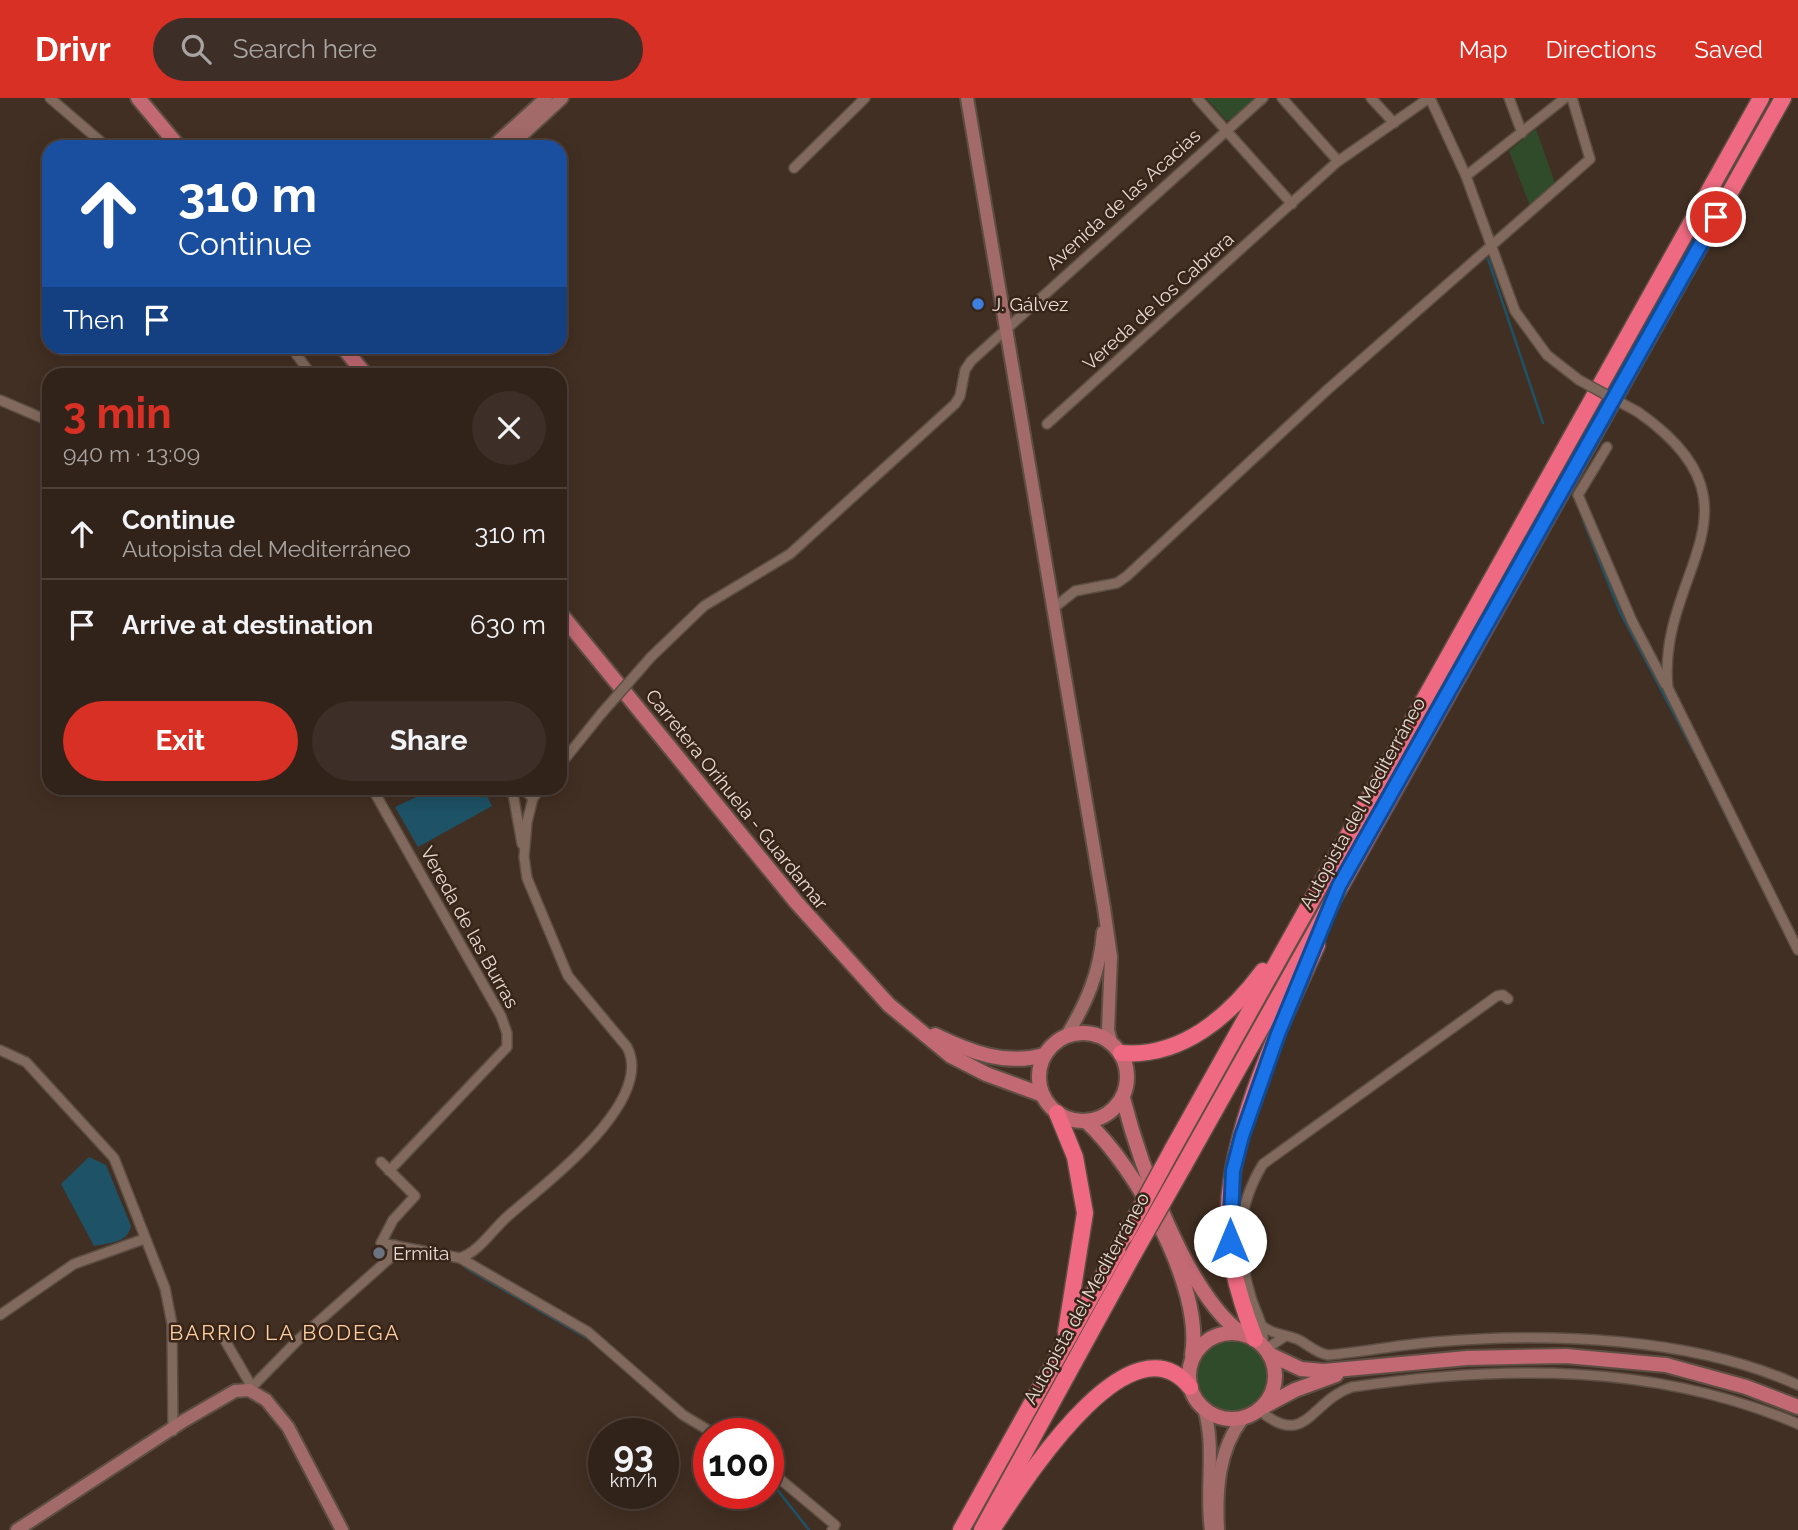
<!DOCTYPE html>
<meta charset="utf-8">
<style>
:root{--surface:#32231a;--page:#3d2f27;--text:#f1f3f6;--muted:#a8a4a2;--line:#4d4039;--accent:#d93025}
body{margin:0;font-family:Raleway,sans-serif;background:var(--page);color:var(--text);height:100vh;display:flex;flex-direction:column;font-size:26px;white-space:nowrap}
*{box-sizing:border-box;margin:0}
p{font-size:23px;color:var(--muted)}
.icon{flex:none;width:38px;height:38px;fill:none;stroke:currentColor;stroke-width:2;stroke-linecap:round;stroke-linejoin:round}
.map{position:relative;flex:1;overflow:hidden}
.panel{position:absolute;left:42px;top:270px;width:525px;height:427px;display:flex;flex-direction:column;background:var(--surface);border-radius:21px;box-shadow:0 4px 18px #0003,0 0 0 2px var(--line)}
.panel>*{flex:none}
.hud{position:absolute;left:42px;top:42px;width:525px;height:214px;border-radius:21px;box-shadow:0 4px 18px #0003,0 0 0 2px var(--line);background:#1a4fa0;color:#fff;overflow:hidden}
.speed{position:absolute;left:588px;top:1320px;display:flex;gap:14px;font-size:35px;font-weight:700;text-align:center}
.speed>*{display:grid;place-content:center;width:91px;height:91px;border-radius:50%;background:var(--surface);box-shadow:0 4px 18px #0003,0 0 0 2px var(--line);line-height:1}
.speed small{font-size:18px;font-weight:400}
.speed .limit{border:10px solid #d22;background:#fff;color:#111}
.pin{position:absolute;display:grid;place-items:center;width:60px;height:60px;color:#fff;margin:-30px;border:4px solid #fff;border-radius:50%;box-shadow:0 2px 7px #0007}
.me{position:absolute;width:77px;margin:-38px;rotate:0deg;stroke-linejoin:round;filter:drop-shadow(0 0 5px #0008)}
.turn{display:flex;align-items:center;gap:24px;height:147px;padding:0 21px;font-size:32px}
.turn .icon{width:91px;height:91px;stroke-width:2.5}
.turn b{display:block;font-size:49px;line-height:60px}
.then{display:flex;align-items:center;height:66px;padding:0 21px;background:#0003;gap:14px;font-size:26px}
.round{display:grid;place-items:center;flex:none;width:74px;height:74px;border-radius:37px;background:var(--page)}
.overview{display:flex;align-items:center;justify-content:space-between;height:119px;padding:0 21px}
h1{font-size:42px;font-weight:700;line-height:52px;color:var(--accent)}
.primary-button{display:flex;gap:14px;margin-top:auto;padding:14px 21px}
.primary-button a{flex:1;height:80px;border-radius:42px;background:var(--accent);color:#fff;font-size:28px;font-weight:700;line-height:80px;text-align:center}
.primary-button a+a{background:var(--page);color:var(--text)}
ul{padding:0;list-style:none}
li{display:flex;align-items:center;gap:21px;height:91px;padding:0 21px;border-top:2px solid var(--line)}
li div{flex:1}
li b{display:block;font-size:26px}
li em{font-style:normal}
header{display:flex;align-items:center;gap:42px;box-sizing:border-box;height:98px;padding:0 35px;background:var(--accent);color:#fff}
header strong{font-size:33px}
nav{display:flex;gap:38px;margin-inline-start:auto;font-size:24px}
.search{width:490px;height:63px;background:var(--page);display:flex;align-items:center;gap:18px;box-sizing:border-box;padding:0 24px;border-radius:38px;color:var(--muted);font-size:26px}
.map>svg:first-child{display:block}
.green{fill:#2f4b29}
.water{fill:#1e5266}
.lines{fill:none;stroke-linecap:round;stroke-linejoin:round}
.stream{stroke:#1e5266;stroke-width:2.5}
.street-casing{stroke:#5d4e43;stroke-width:12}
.secondary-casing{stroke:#5d4e43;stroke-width:16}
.primary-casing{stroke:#5d4e43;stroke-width:18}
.highway-casing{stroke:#5d4e43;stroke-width:19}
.street{stroke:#816a5d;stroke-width:9}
.secondary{stroke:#a26a68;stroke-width:12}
.primary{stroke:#c26973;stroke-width:14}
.highway{stroke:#ee6981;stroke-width:16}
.street-bridge-casing{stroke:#5d4e43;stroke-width:12;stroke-linecap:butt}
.highway-bridge-casing{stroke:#5d4e43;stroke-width:19;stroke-linecap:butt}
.street-bridge{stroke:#816a5d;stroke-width:9}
.highway-bridge{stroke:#ee6981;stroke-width:16}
.route-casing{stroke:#114b97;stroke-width:18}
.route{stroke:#1a73e8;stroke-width:12}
.shop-dot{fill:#3f7fe0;stroke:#382519;stroke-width:2.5}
.worship-dot{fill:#6b7280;stroke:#382519;stroke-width:2.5}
.labels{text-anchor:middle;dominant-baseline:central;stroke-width:5;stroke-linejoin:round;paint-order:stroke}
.street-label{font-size:19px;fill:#e7dad3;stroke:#382519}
.poi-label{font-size:19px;fill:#e7dad3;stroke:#382519;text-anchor:start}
.neighbourhood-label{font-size:21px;letter-spacing:2px;fill:#ffcfa2;stroke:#382519}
</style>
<header>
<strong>Drivr</strong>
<div class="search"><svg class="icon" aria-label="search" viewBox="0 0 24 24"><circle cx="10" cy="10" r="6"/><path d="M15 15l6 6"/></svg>Search here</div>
<nav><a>Map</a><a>Directions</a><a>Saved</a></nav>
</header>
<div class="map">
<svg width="1798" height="1432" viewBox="0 0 1798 1432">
<rect width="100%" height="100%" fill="#422f23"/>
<!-- green -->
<g class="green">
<path d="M1206 0H1255L1231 22H1226Z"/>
<path d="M1536 31 1555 85 1530 108 1509 53Z"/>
<circle cx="1232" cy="1277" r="36"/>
</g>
<!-- water -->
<g class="water">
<path d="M435 690H483L492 708 418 749 395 709Z"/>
<path d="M89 1059 106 1067 131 1128C128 1145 109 1145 94 1148L61 1086Z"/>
</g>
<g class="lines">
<!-- stream -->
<g class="stream">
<path d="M1488 161 1543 325"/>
<path d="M1583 422 1620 514 1694 654"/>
<path d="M1699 663 1736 738"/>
<path d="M1739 744 1790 845"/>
<path d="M466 1170 592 1243"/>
<path d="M768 1380 809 1432"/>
</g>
<!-- street casing -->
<g class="street-casing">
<g id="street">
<path d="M50 0 107 49"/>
<path d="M1197 0 1292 106"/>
<path d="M1282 0 1338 63"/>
<path d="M1371 0 1394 25"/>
<path d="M1430 0 1466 78 1515 213 1547 257 1579 282"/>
<path d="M1509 0 1522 35"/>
<path d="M794 70 865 0"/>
<path d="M1466 78 1565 0"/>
<path d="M290 248 311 276"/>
<path d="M0 302 49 323"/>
<path d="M1638 314C1775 410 1656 474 1668 590L1798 852"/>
<path d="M1047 326 1337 64 1429 0"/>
<path d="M1607 349 1578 397 1632 523 1665 586"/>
<path d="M1055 509 1075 493 1117 485 1127 478 1326 293 1590 61 1572 0"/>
<path d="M651 559 704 508 790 456 955 306 960 298 965 272 971 263 1263 0"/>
<path d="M560 667 601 616"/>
<path d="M372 690 501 918 507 935V949L389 1073"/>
<path d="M512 690 522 746"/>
<path d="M522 690 533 700"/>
<path d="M0 952 26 964 114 1060 165 1190 172 1226 173 1333"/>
<path d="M381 1064 415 1098 393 1122 381 1145 460 1160 588 1234 683 1317 713 1335"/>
<path d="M460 1160C480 1153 492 1132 508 1118 543 1087 656 1004 627 949L568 878 527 780 524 759 527 724 533 700 541 690"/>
<path d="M0 1217 74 1166 144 1141"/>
<path d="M1261 1227C1273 1237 1284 1236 1297 1241 1308 1246 1315 1255 1328 1257 1363 1254 1398 1247 1434 1244 1547 1234 1693 1239 1798 1287"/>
<path d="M223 1239 252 1289"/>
<path d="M1263 1241C1264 1227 1255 1213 1251 1199 1236 1150 1236 1110 1263 1066L1497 898 1503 897 1508 901"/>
<path d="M1266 1251 1284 1239"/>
<path d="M249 1292 299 1241 390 1160 395 1147"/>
<path d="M1259 1312C1306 1352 1310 1303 1352 1289 1503 1267 1655 1265 1798 1326"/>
<path d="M768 1371 835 1427 832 1432"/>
</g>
</g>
<!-- secondary casing -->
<g class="secondary-casing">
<g id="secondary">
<path d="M967 0 1104 810 1111 859 1108 932 1111 944"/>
<path d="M492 49 546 0"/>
<path d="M509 49 562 0"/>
<path d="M1067 937C1087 904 1100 874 1103 834"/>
<path d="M1204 1311C1216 1349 1205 1392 1211 1432"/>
<path d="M17 1432 185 1322 235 1293 249 1292 266 1302 288 1329 342 1432"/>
<path d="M1218 1432C1216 1393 1218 1352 1243 1320"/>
</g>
</g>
<!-- primary casing -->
<g class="primary-casing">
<g id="primary">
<path d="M138 0 179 49"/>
<path d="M342 248 365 276"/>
<path d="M560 515 796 804 889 907 951 958 986 976 1043 997"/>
<circle cx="1083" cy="979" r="44"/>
<path d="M935 937C970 954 1006 968 1044 957"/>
<path d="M1123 1000C1139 1064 1187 1196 1241 1235"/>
<path d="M1086 1023C1135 1068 1204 1189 1192 1257"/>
<circle cx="1232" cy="1278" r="43"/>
<path d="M1269 1256 1301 1271 1324 1273 1467 1260 1566 1258 1666 1267 1746 1289 1798 1309"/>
<path d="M1265 1308 1295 1292 1336 1277"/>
</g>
</g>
<!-- highway casing -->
<g class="highway-casing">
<g id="highway">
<path d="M1121 955C1181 960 1229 919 1263 873"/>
<path d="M1057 1015 1075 1059 1085 1115 1066 1234"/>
<path d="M1172 1052 1761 0"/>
<path d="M1183 1069 1783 0"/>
<path d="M1255 1241C1243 1210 1232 1176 1229 1143 1221 1045 1278 934 1317 847"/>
<path d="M995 1427C1023 1385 1130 1214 1190 1289"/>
<path d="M961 1432 1125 1138"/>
<path d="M982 1432 1133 1157"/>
</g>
</g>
<!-- street -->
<use href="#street" class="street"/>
<!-- secondary -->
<use href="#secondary" class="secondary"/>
<!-- primary -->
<use href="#primary" class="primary"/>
<!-- highway -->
<use href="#highway" class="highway"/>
<!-- street-bridge casing -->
<g class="street-bridge-casing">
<g id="street-bridge">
<path d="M1579 282 1638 314"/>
<path d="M601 616 651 559"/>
</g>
</g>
<!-- highway-bridge casing -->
<g class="highway-bridge-casing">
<g id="highway-bridge">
<path d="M1125 1138 1172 1052"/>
<path d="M1133 1157 1183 1069"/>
</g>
</g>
<!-- street-bridge -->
<use href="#street-bridge" class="street-bridge"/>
<!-- highway-bridge -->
<use href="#highway-bridge" class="highway-bridge"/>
</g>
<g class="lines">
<!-- route casing -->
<g class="route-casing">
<path id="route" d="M1230 1143 1233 1073 1242 1038 1278 936 1339 788 1716 119"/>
</g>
<!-- route -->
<use href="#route" class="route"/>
</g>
<!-- markers -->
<circle class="shop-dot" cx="978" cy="206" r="7"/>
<circle class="worship-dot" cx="379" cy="1155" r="7"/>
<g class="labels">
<!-- street labels -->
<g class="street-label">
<text transform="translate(1123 101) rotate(-42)">Avenida de las Acacias</text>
<text transform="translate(1158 203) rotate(-42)">Vereda de los Cabrera</text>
<text transform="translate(737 701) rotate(51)">Carretera Orihuela - Guardamar</text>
<text transform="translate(1362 705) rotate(-61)">Autopista del Mediterráneo</text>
<text transform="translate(470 829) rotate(61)">Vereda de las Burras</text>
<text transform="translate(1086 1200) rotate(-61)">Autopista del Mediterráneo</text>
</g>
<!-- poi labels -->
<g class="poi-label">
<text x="992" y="206">J. Gálvez</text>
<text x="393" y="1155">Ermita</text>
</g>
<!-- neighbourhood labels -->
<g class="neighbourhood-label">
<text x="285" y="1234">BARRIO LA BODEGA</text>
</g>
</g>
</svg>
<div class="speed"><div>93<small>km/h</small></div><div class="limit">100</div></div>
<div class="pin" style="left:1716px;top:119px;background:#d93025"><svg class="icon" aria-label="arrive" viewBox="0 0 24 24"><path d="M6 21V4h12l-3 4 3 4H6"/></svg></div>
<svg class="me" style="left:1230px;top:1143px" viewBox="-20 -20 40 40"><circle r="19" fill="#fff"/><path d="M0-13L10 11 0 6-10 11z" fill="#1a73e8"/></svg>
<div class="hud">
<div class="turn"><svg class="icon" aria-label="ahead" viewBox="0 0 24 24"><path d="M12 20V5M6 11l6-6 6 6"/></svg><div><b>310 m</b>Continue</div></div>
<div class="then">Then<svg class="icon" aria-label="arrive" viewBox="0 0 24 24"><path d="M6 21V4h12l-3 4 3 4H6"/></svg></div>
</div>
<section class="panel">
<div class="overview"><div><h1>3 min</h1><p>940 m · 13:09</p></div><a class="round"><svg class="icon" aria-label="close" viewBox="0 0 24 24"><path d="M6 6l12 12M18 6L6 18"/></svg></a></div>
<ul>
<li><svg class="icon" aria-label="ahead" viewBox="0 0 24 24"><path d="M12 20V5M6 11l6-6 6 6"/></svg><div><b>Continue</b><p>Autopista del Mediterráneo</p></div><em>310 m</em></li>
<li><svg class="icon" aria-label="arrive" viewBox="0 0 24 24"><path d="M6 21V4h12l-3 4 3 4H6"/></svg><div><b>Arrive at destination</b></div><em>630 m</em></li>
</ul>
<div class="primary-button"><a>Exit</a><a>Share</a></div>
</section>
</div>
